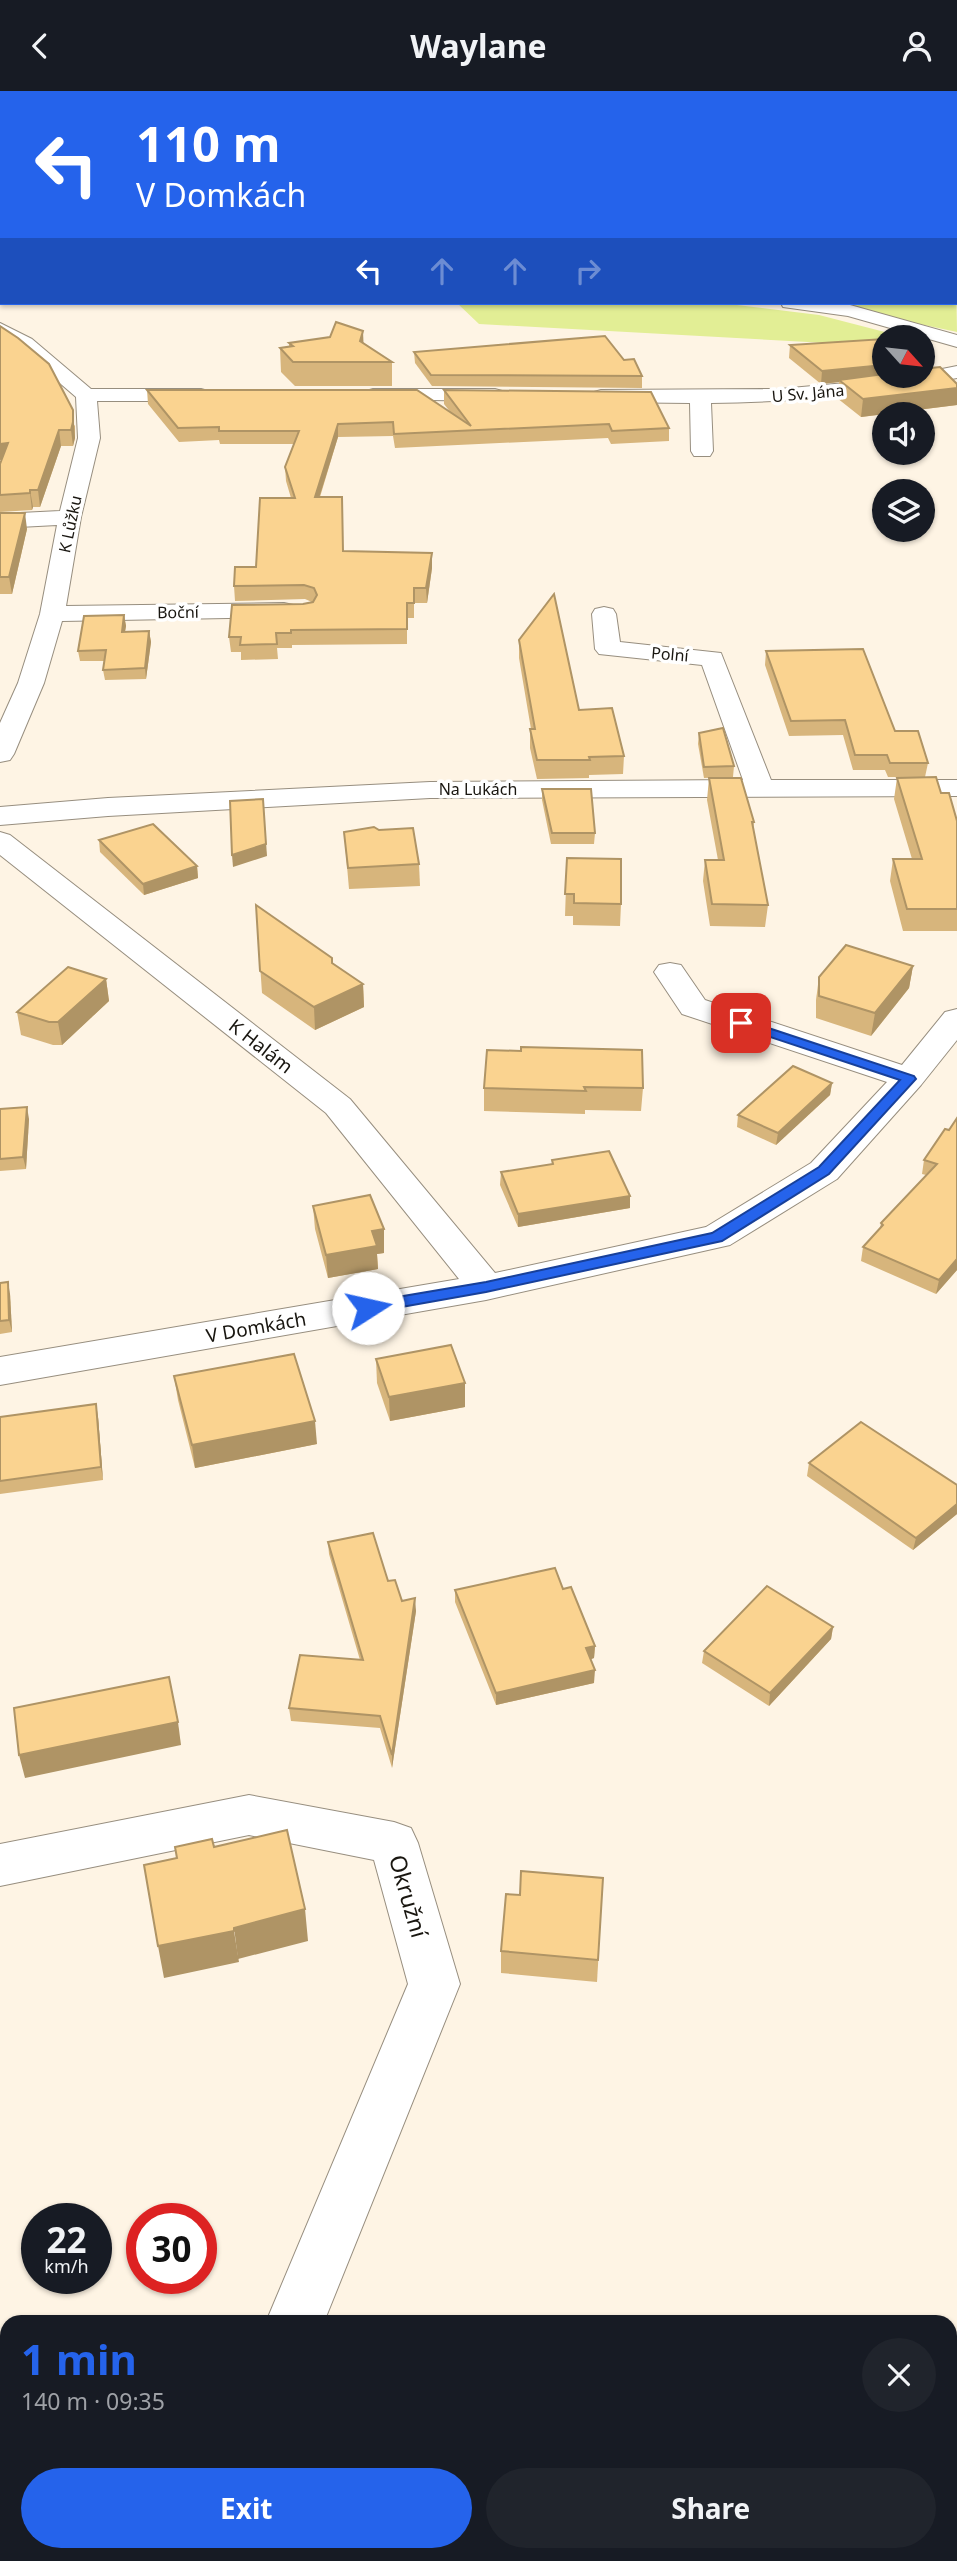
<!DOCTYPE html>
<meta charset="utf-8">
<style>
:root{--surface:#171b24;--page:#20242c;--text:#f1f3f6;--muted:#9ea1a6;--accent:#2563eb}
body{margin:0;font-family:"Noto Sans",sans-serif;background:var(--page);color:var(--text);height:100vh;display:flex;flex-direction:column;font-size:26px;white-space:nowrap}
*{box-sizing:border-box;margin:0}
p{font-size:23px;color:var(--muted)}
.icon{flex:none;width:38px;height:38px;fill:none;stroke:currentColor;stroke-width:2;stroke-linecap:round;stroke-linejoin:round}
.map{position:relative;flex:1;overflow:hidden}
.panel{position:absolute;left:0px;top:2224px;width:957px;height:247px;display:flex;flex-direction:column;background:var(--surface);border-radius:21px 21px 0 0;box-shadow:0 2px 5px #0004}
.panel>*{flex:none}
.guide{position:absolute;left:0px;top:0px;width:957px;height:214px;box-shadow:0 2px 5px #0004;background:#2563eb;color:#fff;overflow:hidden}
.needle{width:46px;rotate:117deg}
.tools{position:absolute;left:872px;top:234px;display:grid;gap:14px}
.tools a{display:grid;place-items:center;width:63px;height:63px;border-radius:50%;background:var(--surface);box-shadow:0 2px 5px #0004;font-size:35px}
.speed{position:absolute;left:21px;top:2112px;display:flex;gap:14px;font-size:35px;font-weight:700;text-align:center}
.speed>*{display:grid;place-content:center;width:91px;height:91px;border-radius:50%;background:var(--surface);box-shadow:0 2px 5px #0004;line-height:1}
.speed small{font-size:18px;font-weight:400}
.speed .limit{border:10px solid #d22;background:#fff;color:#111}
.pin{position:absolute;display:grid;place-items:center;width:60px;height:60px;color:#fff;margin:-30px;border-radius:14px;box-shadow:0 4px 10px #0006}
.me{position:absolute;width:77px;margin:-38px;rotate:80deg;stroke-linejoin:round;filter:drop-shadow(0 0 5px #0008)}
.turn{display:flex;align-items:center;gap:24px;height:147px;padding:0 21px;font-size:32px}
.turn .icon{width:91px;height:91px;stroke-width:2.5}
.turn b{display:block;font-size:49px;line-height:60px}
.lanes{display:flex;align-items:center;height:66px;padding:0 21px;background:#0003;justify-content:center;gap:35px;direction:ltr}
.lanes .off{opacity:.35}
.round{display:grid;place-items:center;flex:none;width:74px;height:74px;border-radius:37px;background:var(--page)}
.summary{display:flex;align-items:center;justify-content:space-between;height:119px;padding:0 21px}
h1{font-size:42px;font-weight:700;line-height:52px;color:var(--accent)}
.cta{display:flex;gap:14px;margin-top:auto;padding:14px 21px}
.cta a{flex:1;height:80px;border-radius:42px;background:var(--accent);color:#fff;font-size:28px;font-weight:700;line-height:80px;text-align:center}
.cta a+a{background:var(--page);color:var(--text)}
header{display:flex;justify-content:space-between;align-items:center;height:91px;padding:0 21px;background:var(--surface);font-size:32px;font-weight:700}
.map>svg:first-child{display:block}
.green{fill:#e2ee95}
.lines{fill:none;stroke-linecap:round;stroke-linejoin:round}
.minor-casing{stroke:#978e7f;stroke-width:2}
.secondary-casing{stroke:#978e7f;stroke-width:2}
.minor{fill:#fff;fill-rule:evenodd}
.secondary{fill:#f1dacd;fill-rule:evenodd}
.wall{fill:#d7b57c}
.shaded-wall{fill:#af9465}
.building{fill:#fad390;stroke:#af9465;stroke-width:2}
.route{fill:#2563eb;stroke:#184099;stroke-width:2}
.labels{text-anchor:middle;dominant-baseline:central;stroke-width:7;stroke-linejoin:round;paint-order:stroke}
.far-street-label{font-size:16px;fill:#191610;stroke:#fff}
.street-label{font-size:19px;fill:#191610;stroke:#fff}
.near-street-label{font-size:23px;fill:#191610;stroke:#fff}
</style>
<header><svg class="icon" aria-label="back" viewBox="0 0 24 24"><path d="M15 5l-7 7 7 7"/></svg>Waylane<svg class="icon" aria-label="person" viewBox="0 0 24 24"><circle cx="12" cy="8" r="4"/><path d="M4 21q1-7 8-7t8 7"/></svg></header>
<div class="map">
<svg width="957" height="2470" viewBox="0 0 957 2470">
<rect width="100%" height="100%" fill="#fef4e4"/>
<!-- green -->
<g class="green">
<path d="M956 185 957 241 821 212H956Z"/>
<path d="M457 212H720L819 224 908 247 826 252 479 233Z"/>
</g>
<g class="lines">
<!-- minor casing -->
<g class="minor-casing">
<g id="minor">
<path d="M0 189H2L0 201Z"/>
<path d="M781 212 850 214 957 244V256L848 225 783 216Z"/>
<path d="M0 232 32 248 91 298H201L208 300 211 304 208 308 201 310H97L100 347 81 426 66 515 284 512 293 514 296 519 293 524 284 526 62 530 44 592 14 663 10 669 0 671V632L18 592 40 523 57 434 0 437V423L60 420 78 347 76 306 18 256 0 246Z"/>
<path d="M957 275V287C875 304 794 311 711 312L713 360 710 365H694L691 360 690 312 601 311 594 309 591 305 594 301 601 299 780 298 922 285V282Z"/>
<path d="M373 298H495L502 300 505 304 502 308 495 310 366 308 363 304 366 300Z"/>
<path d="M604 516 613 518 616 523 620 551 721 562 771 689H957V705L430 707 108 725 0 734V716L108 707 430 691 743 689 702 574 599 563 595 558 592 523 595 518Z"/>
<path d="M0 741 10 744 350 1008 495 1182 706 1136 811 1072 887 991 682 923 654 881 659 874 670 872 681 874 705 909 902 974 945 921 957 918V949L921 994 837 1088 730 1154 486 1209 0 1294V1266L459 1188 326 1022 0 764Z"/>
<path d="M249 1704 394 1731 411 1737 418 1752 460 1893 324 2231H266L408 1893 374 1769 249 1744 0 1795V1753Z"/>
<path d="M168 2464H231L229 2470H166Z"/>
</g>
</g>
<!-- secondary casing -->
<g class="secondary-casing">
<g id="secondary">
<path d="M0 45 2 46V56L0 55Z"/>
<rect x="956" y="172" width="1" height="11"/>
</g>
</g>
<!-- minor -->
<use href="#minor" class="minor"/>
<!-- secondary -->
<use href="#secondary" class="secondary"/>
</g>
<!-- wall -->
<g class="wall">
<path d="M0 78H2V188L0 186Z"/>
<path d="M0 235 75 335V347L73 355H61L40 416H33L32 419 0 421V373L2 369Z"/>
<path d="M289 252 364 253 392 271V295H295L281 281 280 257 289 256Z"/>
<path d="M790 254 926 265 924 278 957 293V314L861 326 837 307 839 291 821 293 789 267Z"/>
<path d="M414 261 624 269 642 285V297L432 295 415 272Z"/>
<path d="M147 299 451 322 444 313V299L669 337V350L611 353 608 347 395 357 393 345 338 346 320 406 344 460 432 462V477L427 512H414V527H407V553L292 554V557H277L278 568 241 569V561H231L229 546 303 513 312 511 305 508 235 510 234 495 256 476 291 407 286 390 285 376 294 353H220L219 349 179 351 148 313Z"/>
<path d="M0 422 27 438 12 503H0Z"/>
<path d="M124 524 126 535 125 541 149 540 151 551 146 588 105 589 103 579 105 570H80L78 560Z"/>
<path d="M519 549 579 619 624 665 623 683 589 684V687L537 688 530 657V638H531L519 567Z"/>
<path d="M766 560 895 640 928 672 925 686H888L885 679H853L843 644 789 645 765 574Z"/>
<path d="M699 642 734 675 733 686 704 687 698 653Z"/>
<path d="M709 687 754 731 753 738 768 814 765 836 710 835 703 790 705 769H718L707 709Z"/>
<path d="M897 687 941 702 957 730V840H903L890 790 893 768H912L894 708Z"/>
<path d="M542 698 595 742 594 753H551L542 709Z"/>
<path d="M344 741 419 773 420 795 349 798Z"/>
<path d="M99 749 197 775 198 787 144 804 100 761Z"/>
<path d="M567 767 621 813 620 835 573 834V825H565Z"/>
<path d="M256 814 333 873 363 893 364 916 315 939 262 902Z"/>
<path d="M913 875 909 897 871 945 816 927V909L819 886Z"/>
<path d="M106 888 109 910 62 954H53L21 944 17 921Z"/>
<path d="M487 959 643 997 641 1020 585 1019V1023L484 1020V997Z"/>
<path d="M832 992 830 1004 776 1054 737 1036 738 1024Z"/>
<path d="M0 1018 29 1028 26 1078 0 1080Z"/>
<path d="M957 1027V1179L936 1203 861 1170 863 1156 880 1137 881 1132 926 1084 922 1083 924 1069 949 1039Z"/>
<path d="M552 1069 630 1105V1117L518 1136 500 1094 501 1081 552 1073Z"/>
<path d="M313 1115 384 1138V1162L377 1163 378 1178 328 1187 315 1138Z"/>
<path d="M0 1192 10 1203 12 1241 0 1243Z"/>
<path d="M376 1268 465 1292V1316L390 1330 377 1292Z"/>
<path d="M174 1285 317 1353 195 1377 178 1309Z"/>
<path d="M0 1326H98L103 1389 0 1403Z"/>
<path d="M809 1372 957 1394V1423L913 1459 807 1385Z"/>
<path d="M328 1451 388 1490 402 1510 416 1520 392 1677 380 1637 291 1630 289 1617 360 1569 329 1463Z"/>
<path d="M563 1498 595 1555 594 1567 591 1568 594 1592 496 1614 455 1511V1499Z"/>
<path d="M833 1536 831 1548 769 1615 702 1572 704 1560Z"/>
<path d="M603 1787 597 1891 501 1882V1860Z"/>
</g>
<!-- shaded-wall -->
<g class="shaded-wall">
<path d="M2 64V77H0V65Z"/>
<path d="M363 240 364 264 360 250Z"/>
<path d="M926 265 924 278 922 280V269Z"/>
<path d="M884 274V285L839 289V291L821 293 822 280Z"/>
<path d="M957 297V314L861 326 863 308Z"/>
<path d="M73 319 75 347 73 355 71 339Z"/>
<path d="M338 333V346L315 420V406Z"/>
<path d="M59 339 61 355 40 416 38 399Z"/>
<path d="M8 352 10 368 0 369V353Z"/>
<path d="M30 399 33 416 32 419 30 402Z"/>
<path d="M25 422 27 438 12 503 9 486Z"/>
<path d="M432 462V477L427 512 426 497Z"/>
<path d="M124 524 126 535 123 551 122 541Z"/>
<path d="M149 540 151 551 146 588 145 577Z"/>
<path d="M263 708 267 765 233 776 232 764Z"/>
<path d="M197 775 198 787 144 804 143 793Z"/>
<path d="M913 875 909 897 871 945 875 922Z"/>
<path d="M106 888 109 910 62 954 58 931Z"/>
<path d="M363 893 364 916 315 939 314 916Z"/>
<path d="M832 992 830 1004 776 1054 778 1042Z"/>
<path d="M27 1016 29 1028 26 1078 23 1066Z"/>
<path d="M630 1105V1117L518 1136V1123Z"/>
<path d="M384 1138V1162L377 1163 378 1178 328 1187 326 1164 372 1140Z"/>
<path d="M957 1168V1179L936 1203 939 1189Z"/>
<path d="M8 1191 10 1203 12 1241 9 1229Z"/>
<path d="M465 1292V1316L390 1330 389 1306Z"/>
<path d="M96 1313 98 1326 103 1389 101 1376Z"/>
<path d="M315 1330 317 1353 195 1377 192 1354Z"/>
<path d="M957 1413V1423L913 1459 916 1447Z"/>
<path d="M415 1507 416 1520 392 1677V1664Z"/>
<path d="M833 1536 831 1548 769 1615 770 1602Z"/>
<path d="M595 1555 594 1567 586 1570V1557Z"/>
<path d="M595 1579 594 1592 496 1614V1602Z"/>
<path d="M178 1631 181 1654 25 1687 19 1664Z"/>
<path d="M305 1818 308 1850 238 1868 234 1837Z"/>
<path d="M234 1840 239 1871 164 1887 158 1855Z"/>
</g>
<!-- building -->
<g class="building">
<path d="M0 78H2V175L0 174Z"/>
<path d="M336 231 363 240 360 250 392 271H293L280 257 293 255 289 252 330 246Z"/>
<path d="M0 235 18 247 49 273 73 319V331L71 339H59L38 399H30V402L0 404V373L8 352 0 353Z"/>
<path d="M605 245 624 269 634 268 642 285 431 284 414 261Z"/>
<path d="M884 248V274L822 280 790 254Z"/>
<path d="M940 276 957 293V297L863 308 839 289 884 283V285H922V278Z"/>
<path d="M147 299H417L471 335 444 299 651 301 669 337 612 340 609 333 394 343 393 331 338 333 315 406H342L343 460 432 462 426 497H414V512H407V538L291 539V542H276L277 553 240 554 241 546H229L232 514 303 513 313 511 317 504 314 497 304 494 234 495 235 476H256L260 407H295L285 376 299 340H219V336L178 337Z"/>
<path d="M0 422H25L9 486H0Z"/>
<path d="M554 503 579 619 612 617 624 665 589 666 590 669H537L530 638H535L519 549Z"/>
<path d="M124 524 122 541 149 540 145 577 103 579 106 559 78 560 84 525Z"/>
<path d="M863 558 895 640H918L928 672H890L887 664H855L845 629 791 630 766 560Z"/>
<path d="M723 637 734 675 704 676 699 642Z"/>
<path d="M936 686 941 702H949L957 730V818H907L893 768H922L897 687Z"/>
<path d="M709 687H741L754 731H752L768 814 712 813 705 769H724Z"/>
<path d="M542 698H591L595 742H552Z"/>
<path d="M263 708 266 753 232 764 230 710Z"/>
<path d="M153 733 197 775 143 793 99 749Z"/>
<path d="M374 736 379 739 413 737 419 773 348 777 344 741Z"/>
<path d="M567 767 621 768V813L574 812V803H565Z"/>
<path d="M256 814 332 867V872L363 893 314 916 260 880Z"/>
<path d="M846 854 913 875 875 922 819 905V886Z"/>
<path d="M68 876 106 888 58 931H49L17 921Z"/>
<path d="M521 956 642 959 643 997 584 996 586 1000 484 997 487 959 521 960Z"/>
<path d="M793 975 832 992 778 1042 738 1024Z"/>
<path d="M27 1016 23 1066 0 1068V1018Z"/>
<path d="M957 1027V1168L939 1189 863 1156 883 1134 881 1132 937 1073 924 1069 945 1038 949 1039Z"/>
<path d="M609 1060 630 1105 518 1123 501 1081 553 1073 552 1069Z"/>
<path d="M370 1104 384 1138 372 1140 377 1155 326 1164 313 1115Z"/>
<path d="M8 1191 9 1229 0 1230V1192Z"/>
<path d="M451 1254 465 1292 389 1306 376 1268Z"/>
<path d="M294 1263 315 1330 192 1354 174 1285Z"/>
<path d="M96 1313 101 1376 0 1390V1326Z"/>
<path d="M861 1331 957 1394V1413L916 1447 809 1372Z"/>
<path d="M373 1442 388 1490 395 1489 402 1510 415 1507 392 1664 380 1625 289 1617 300 1564 363 1569 328 1451Z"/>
<path d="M555 1477 563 1498 571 1496 595 1555 586 1557 595 1579 496 1602 455 1499Z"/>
<path d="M767 1495 833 1536 770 1602 704 1560Z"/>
<path d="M169 1586 178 1631 19 1664 14 1617Z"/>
<path d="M287 1739 305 1818 234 1837V1840L158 1855 144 1774 177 1767 175 1756 212 1748 214 1756Z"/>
<path d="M521 1780 603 1787 598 1869 501 1860 506 1803 520 1804Z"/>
<path d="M7 2263V2325L0 2289V2265Z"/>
</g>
<!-- route -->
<path class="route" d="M741 928 914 985 916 988 829 1083 722 1150 486 1201 368 1222 362 1220 360 1217 368 1211 486 1191 712 1142 819 1076 900 989 737 935V929Z"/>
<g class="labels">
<!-- far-street labels -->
<g class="far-street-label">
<text transform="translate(808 302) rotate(-5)">U Sv. Jána</text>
<text transform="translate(70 433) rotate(-78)">K Lůžku</text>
<text transform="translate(178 521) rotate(-1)">Boční</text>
<text transform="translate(670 563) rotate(5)">Polní</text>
<text x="478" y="698">Na Lukách</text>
</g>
<!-- street labels -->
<g class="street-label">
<text transform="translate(261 955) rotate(38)">K Halám</text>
<text transform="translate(256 1236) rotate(-10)">V Domkách</text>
</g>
<!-- near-street labels -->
<g class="near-street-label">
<text transform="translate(409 1805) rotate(74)">Okružní</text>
</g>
</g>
</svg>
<div class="tools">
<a><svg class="needle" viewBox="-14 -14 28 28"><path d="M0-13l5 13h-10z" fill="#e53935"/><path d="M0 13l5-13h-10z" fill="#9ea1a6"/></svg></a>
<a><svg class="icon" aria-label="sound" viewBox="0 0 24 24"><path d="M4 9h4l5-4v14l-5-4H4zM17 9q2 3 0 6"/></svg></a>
<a><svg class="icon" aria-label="layers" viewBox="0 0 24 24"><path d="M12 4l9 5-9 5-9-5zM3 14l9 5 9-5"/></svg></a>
</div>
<div class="speed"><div>22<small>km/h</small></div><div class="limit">30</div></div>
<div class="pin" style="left:741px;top:932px;background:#d93025"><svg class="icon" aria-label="arrive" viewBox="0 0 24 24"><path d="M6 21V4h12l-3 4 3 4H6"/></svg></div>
<svg class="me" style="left:368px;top:1217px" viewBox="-20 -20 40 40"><circle r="19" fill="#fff"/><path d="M0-13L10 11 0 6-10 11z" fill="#2563eb"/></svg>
<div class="guide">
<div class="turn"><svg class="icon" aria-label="left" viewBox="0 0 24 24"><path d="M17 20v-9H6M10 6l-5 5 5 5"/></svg><div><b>110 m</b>V Domkách</div></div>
<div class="lanes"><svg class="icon" aria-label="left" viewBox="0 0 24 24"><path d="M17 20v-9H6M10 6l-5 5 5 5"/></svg><svg class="icon off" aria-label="ahead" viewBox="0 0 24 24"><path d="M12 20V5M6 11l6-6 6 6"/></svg><svg class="icon off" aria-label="ahead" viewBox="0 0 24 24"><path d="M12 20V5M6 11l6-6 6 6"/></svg><svg class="icon off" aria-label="right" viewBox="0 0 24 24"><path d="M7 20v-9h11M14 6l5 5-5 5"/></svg></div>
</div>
<section class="panel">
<div class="summary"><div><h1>1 min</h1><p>140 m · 09:35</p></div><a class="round"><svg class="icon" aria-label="close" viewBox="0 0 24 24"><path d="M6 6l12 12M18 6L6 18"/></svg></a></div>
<div class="cta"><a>Exit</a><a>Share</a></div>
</section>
</div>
